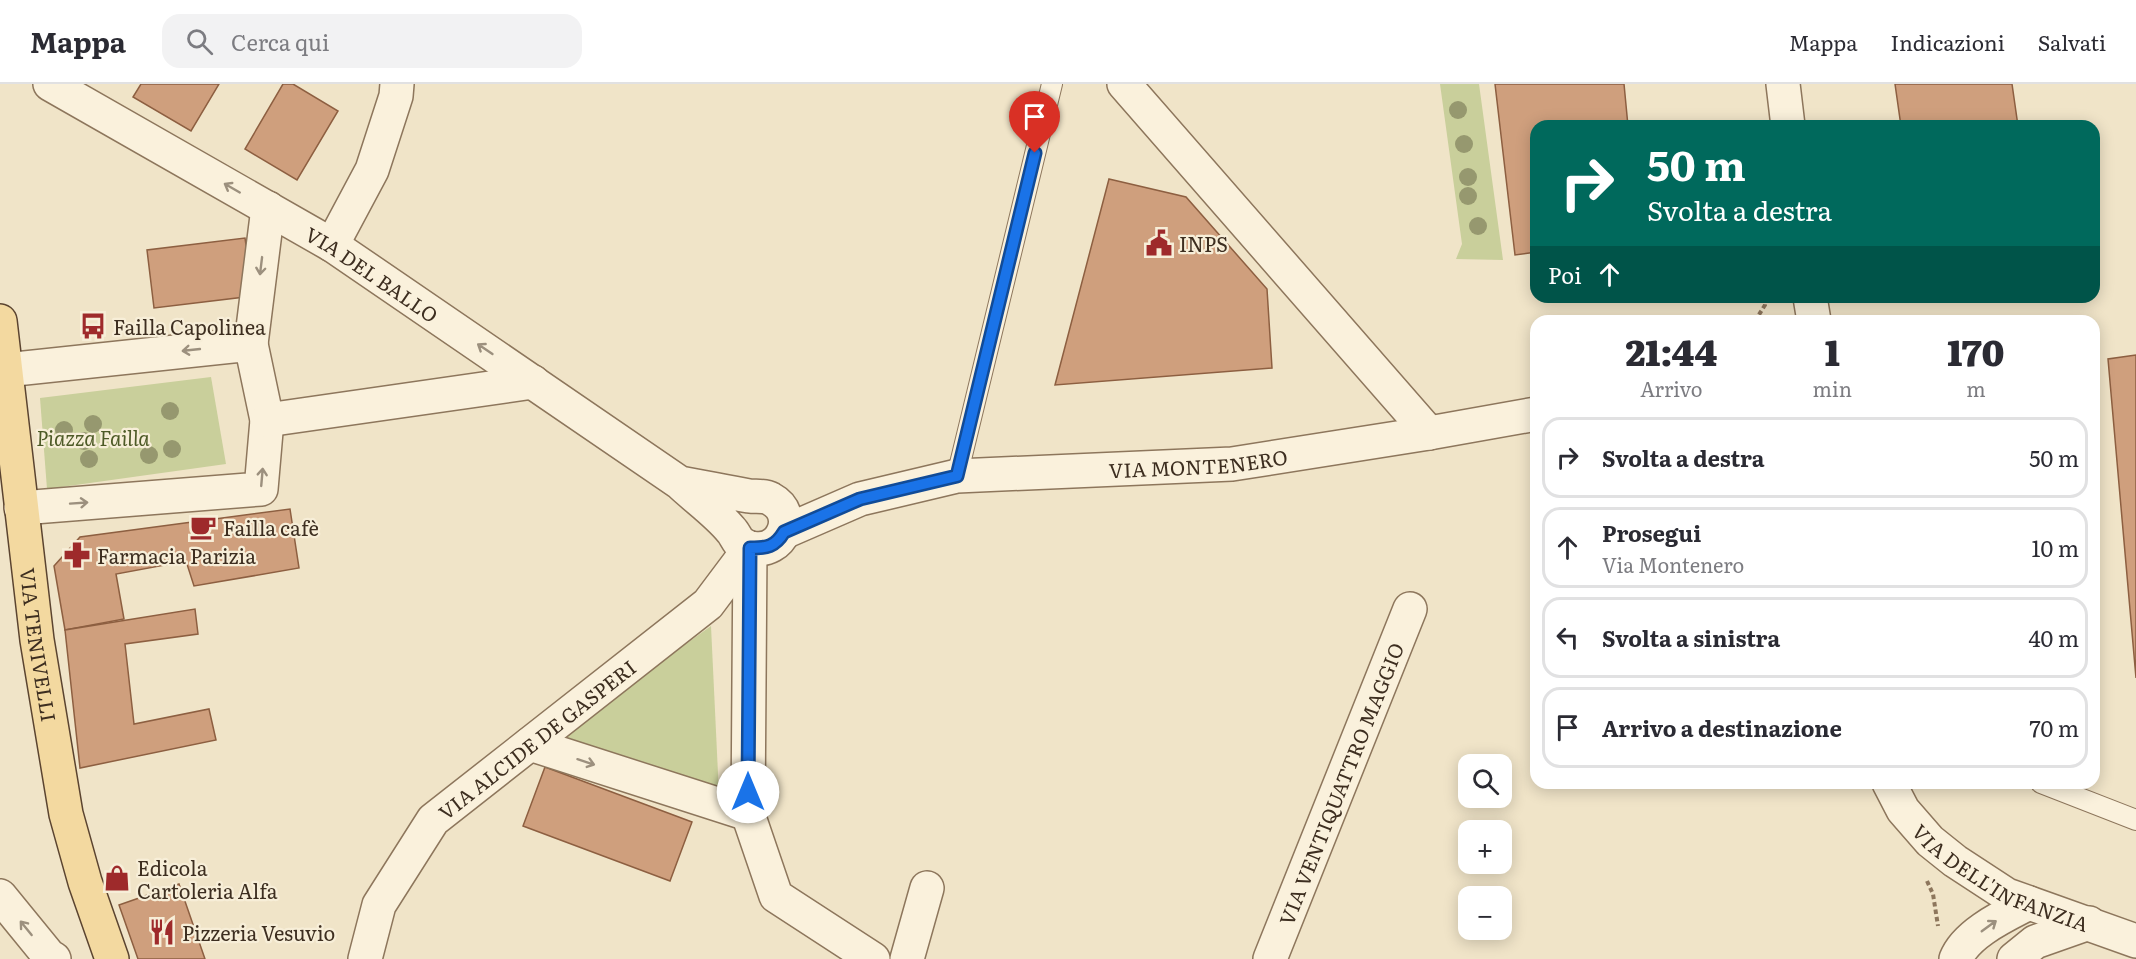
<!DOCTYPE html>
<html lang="it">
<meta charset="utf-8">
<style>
:root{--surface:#fff;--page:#f2f2f3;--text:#2b2b33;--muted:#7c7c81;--line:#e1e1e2}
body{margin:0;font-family:Literata,serif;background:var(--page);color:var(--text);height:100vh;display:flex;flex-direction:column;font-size:22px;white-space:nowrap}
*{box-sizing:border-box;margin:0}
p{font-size:20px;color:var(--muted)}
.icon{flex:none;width:33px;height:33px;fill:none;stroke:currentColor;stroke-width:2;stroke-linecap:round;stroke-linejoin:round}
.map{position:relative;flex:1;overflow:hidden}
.drawer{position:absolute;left:1530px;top:231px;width:570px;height:474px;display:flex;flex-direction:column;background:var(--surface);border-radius:18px;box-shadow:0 3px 15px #0003}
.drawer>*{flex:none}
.guide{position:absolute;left:1530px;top:36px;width:570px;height:183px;border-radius:18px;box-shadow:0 3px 15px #0003;background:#00695c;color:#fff;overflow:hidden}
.fabs{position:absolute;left:1458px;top:670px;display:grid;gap:12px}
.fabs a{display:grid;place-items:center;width:54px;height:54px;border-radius:12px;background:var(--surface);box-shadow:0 3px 15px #0003;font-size:30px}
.pin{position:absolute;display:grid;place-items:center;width:51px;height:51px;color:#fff;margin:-62px -26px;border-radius:50% 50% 50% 0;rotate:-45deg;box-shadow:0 0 6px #0007}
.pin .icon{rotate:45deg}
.me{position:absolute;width:66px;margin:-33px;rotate:0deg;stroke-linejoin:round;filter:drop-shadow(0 0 4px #0008)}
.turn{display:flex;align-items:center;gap:21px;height:126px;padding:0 18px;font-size:27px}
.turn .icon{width:78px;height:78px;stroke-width:2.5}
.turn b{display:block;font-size:42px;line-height:51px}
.then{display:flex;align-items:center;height:57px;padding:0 18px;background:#0003;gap:12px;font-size:22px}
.eta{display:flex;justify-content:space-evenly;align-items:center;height:102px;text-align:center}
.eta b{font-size:36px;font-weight:800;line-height:42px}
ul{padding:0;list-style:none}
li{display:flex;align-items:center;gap:18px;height:81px;margin:0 12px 9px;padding:0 6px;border:3px solid var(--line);border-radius:18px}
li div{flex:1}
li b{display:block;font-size:22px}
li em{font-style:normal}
header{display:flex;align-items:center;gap:36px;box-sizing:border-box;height:84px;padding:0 30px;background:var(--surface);border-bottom:2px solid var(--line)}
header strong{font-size:28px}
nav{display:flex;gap:33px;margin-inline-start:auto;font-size:21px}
.search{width:420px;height:54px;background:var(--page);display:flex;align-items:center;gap:15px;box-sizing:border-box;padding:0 21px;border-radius:18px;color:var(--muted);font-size:22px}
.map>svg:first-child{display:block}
.green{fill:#c9cf9b}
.building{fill:#cf9f7d;stroke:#8d5f41;stroke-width:1.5}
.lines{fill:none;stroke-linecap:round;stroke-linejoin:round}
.service-casing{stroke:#8d765c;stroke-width:22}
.minor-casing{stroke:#8d765c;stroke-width:36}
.primary-casing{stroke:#5b4430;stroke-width:36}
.path{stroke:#8d765c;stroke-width:4;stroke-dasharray:4.5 3;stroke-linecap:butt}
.service{stroke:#faf1dc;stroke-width:20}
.minor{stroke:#faf1dc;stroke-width:33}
.primary{stroke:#f3d9a0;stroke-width:33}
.tree{fill:#96986f}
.oneway{stroke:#9c907e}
.route-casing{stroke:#114b97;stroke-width:15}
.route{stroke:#1a73e8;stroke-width:10}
.labels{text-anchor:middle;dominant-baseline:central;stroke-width:4.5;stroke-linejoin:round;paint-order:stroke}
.poi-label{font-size:20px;fill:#3d2e20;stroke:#f7eed8;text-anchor:start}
.street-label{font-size:20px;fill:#3d2e20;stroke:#f7eed8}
.park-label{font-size:20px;font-style:italic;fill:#4d5a26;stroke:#f7eed8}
</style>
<header>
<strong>Mappa</strong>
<div class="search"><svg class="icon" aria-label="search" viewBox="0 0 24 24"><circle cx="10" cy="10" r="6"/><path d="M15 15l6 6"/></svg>Cerca qui</div>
<nav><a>Mappa</a><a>Indicazioni</a><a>Salvati</a></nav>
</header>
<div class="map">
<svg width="2136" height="875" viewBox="0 0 2136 875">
<rect width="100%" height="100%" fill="#f0e4c8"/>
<!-- green -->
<g class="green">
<path d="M1440 0H1479L1503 176 1456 175 1462 160Z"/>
<path d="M211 293 226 380 47 405 40 314Z"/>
<path d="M711 542 719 711 551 656Z"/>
</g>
<!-- building -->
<g class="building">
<path d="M141 0H219L191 47 133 13Z"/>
<path d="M283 0H293L338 27 297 96 245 65Z"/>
<path d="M1495 0H1624L1628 42H1536V168L1515 171Z"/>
<path d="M1895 0H2012L2018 42H1901Z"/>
<path d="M1109 95 1186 113 1267 205 1272 284 1055 301Z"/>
<path d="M245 154 253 212 154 224 147 166Z"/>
<path d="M2136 271V594L2108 275Z"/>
<path d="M290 425 299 484 194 502 186 477 116 490 124 535 65 546 54 482 80 453Z"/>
<path d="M195 525 198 550 125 560 134 640 209 625 216 656 80 684 65 546Z"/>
<path d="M545 683 692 738 670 797 523 742Z"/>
<path d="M179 800 205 875H138L119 821Z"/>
</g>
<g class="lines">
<!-- service casing -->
<g class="service-casing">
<g id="service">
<path d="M957 392 1052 0"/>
<path d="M2041 699 2136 736"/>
</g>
</g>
<!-- minor casing -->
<g class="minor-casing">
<g id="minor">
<path id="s1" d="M50 0 332 161 680 399C697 415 717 429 731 446 734 449 736 454 739 458 742 460 748 464 751 464 783 471 799 430 771 415 764 411 756 413 749 412 726 408 703 403 680 399"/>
<path d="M1124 0 1429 349"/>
<path d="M1783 0 1788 42"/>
<path d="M332 161 372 86 396 12 397 0"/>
<path d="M1810 213 1814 237"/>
<path d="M251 260 268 124"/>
<path d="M6 286 251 260 267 336 261 405 21 424"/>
<path d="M267 336 533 298"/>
<path id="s2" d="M784 448 860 415 957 392 1232 380 1429 349 1536 330"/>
<path d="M750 464 748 730 776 812 873 875"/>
<path d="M530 660 748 730"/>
<path id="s3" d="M1889 699 1903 726 1930 757 1955 777 2007 811 2136 857"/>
<path d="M0 812 49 872 54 875"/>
<path id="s4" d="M365 875 379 821 433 736 708 520 750 464"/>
<path d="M907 875 927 804"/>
<path id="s5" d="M1270 875 1410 525"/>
<path d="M1956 875C1966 849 2006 831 2029 819"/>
<path d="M2014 875 2035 858 2089 839"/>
</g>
</g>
<!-- primary casing -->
<g class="primary-casing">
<g id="primary">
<path id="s6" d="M0 237 37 556 66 730 85 798 112 875"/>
</g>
</g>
<!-- path -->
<g class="path">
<path d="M1755 237 1765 221 1766 213"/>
<path d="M1927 797 1933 810 1938 842"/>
</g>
<!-- service -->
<use href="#service" class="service"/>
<!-- minor -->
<use href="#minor" class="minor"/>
<!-- primary -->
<use href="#primary" class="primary"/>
</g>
<!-- trees -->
<g class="tree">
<circle cx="1458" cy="26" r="9"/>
<circle cx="1464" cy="60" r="9"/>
<circle cx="1468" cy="93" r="9"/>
<circle cx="1468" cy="112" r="9"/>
<circle cx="1478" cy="142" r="9"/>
<circle cx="170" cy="327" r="9"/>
<circle cx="93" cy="340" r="9"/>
<circle cx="64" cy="346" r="9"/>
<circle cx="84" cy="357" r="9"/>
<circle cx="172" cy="365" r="9"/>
<circle cx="149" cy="371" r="9"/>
<circle cx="89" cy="375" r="9"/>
</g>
<!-- one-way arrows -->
<defs><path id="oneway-shaft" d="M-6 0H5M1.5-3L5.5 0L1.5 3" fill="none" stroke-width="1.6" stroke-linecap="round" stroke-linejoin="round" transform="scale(1.5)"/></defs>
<g class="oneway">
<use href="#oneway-shaft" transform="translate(232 104) rotate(-150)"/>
<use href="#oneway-shaft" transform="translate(261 182) rotate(97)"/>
<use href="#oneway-shaft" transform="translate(485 265) rotate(-146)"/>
<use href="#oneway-shaft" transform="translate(191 266) rotate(174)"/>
<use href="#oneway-shaft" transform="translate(262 393) rotate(-85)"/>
<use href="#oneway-shaft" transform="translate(79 419) rotate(-4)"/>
<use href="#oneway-shaft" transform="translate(586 678) rotate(18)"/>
<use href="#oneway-shaft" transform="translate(1989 842) rotate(-36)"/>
<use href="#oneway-shaft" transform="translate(26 844) rotate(-129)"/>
</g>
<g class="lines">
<!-- route casing -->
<g class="route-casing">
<path id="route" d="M748 708 750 464C767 464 775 463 784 448L860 415 957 392 1035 69"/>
</g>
<!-- route -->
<use href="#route" class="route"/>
</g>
<!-- icons -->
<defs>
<g id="civic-bare" transform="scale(2.07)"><path d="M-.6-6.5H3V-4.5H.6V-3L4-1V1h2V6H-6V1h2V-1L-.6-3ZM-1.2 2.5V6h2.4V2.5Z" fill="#9e2a2b" stroke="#f7eed8" stroke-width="2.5" paint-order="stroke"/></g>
<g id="bus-bare" transform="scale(2.07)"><path d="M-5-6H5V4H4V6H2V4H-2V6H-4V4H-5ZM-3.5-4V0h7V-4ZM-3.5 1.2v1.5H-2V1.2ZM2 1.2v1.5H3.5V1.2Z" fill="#9e2a2b" stroke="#f7eed8" stroke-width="2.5" paint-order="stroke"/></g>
<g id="cafe-bare" transform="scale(2.07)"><path d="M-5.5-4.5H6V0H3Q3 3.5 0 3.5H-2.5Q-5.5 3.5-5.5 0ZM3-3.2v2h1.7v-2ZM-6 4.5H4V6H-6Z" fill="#9e2a2b" stroke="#f7eed8" stroke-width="2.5" paint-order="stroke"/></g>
<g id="pharmacy-bare" transform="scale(2.07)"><path d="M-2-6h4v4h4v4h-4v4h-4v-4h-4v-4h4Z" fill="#9e2a2b" stroke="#f7eed8" stroke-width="2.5" paint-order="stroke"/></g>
<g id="shop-bare" transform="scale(2.07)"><path d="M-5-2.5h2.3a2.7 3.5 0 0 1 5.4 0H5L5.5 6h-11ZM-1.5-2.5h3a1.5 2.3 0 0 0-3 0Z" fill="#9e2a2b" stroke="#f7eed8" stroke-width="2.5" paint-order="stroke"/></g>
<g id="restaurant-bare" transform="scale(2.07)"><path d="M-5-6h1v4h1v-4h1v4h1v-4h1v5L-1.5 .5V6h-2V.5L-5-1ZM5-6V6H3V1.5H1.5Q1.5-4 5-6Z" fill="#9e2a2b" stroke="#f7eed8" stroke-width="2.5" paint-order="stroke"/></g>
</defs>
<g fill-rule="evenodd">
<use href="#civic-bare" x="1159" y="159"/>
<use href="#bus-bare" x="93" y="242"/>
<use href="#cafe-bare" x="203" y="443"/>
<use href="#pharmacy-bare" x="77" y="471"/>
<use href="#shop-bare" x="117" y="794"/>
<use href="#restaurant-bare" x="162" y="848"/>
</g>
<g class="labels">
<!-- poi labels -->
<g class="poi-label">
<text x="1179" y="159">INPS</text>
<text x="113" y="242">Failla Capolinea</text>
<text x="223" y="443">Failla cafè</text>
<text x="97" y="471">Farmacia Parizia</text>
<text x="137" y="783">Edicola<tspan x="137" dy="23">Cartoleria Alfa</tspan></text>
<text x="182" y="848">Pizzeria Vesuvio</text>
</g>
<!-- street labels -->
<g class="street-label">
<text stroke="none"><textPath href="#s1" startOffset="374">VIA DEL BALLO</textPath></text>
<text stroke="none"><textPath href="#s2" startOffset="424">VIA MONTENERO</textPath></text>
<text stroke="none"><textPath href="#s6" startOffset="326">VIA TENIVELLI</textPath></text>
<text stroke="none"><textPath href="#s4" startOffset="288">VIA ALCIDE DE GASPERI</textPath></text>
<text stroke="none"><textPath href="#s5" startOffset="189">VIA VENTIQUATTRO MAGGIO</textPath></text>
<text stroke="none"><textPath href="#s3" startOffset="152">VIA DELL'INFANZIA</textPath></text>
</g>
<!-- park labels -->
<g class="park-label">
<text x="93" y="353">Piazza Failla</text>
</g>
</g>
</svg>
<div class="fabs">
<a><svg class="icon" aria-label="search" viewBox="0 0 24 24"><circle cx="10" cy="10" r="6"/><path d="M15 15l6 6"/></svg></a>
<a>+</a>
<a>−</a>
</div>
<div class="pin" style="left:1035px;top:69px;background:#d93025"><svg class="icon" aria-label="arrive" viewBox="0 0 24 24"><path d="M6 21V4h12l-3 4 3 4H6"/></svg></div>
<svg class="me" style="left:748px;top:708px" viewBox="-20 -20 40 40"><circle r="19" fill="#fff"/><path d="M0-13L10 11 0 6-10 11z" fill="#1a73e8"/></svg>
<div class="guide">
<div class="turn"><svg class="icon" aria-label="right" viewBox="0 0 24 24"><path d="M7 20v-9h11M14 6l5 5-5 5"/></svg><div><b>50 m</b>Svolta a destra</div></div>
<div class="then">Poi<svg class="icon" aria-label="ahead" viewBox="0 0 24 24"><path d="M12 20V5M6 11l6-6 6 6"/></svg></div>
</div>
<section class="drawer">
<div class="eta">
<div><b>21:44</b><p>Arrivo</p></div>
<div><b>1</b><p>min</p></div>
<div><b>170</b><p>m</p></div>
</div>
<ul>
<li><svg class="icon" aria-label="right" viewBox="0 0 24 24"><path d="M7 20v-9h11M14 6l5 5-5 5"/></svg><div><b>Svolta a destra</b></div><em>50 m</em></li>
<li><svg class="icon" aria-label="ahead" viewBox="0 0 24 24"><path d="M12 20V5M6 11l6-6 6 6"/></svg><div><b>Prosegui</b><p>Via Montenero</p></div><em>10 m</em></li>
<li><svg class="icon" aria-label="left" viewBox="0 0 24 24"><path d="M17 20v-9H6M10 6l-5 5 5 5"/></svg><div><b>Svolta a sinistra</b></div><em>40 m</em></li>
<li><svg class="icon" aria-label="arrive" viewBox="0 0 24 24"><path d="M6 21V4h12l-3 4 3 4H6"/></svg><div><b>Arrivo a destinazione</b></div><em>70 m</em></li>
</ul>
</section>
</div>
